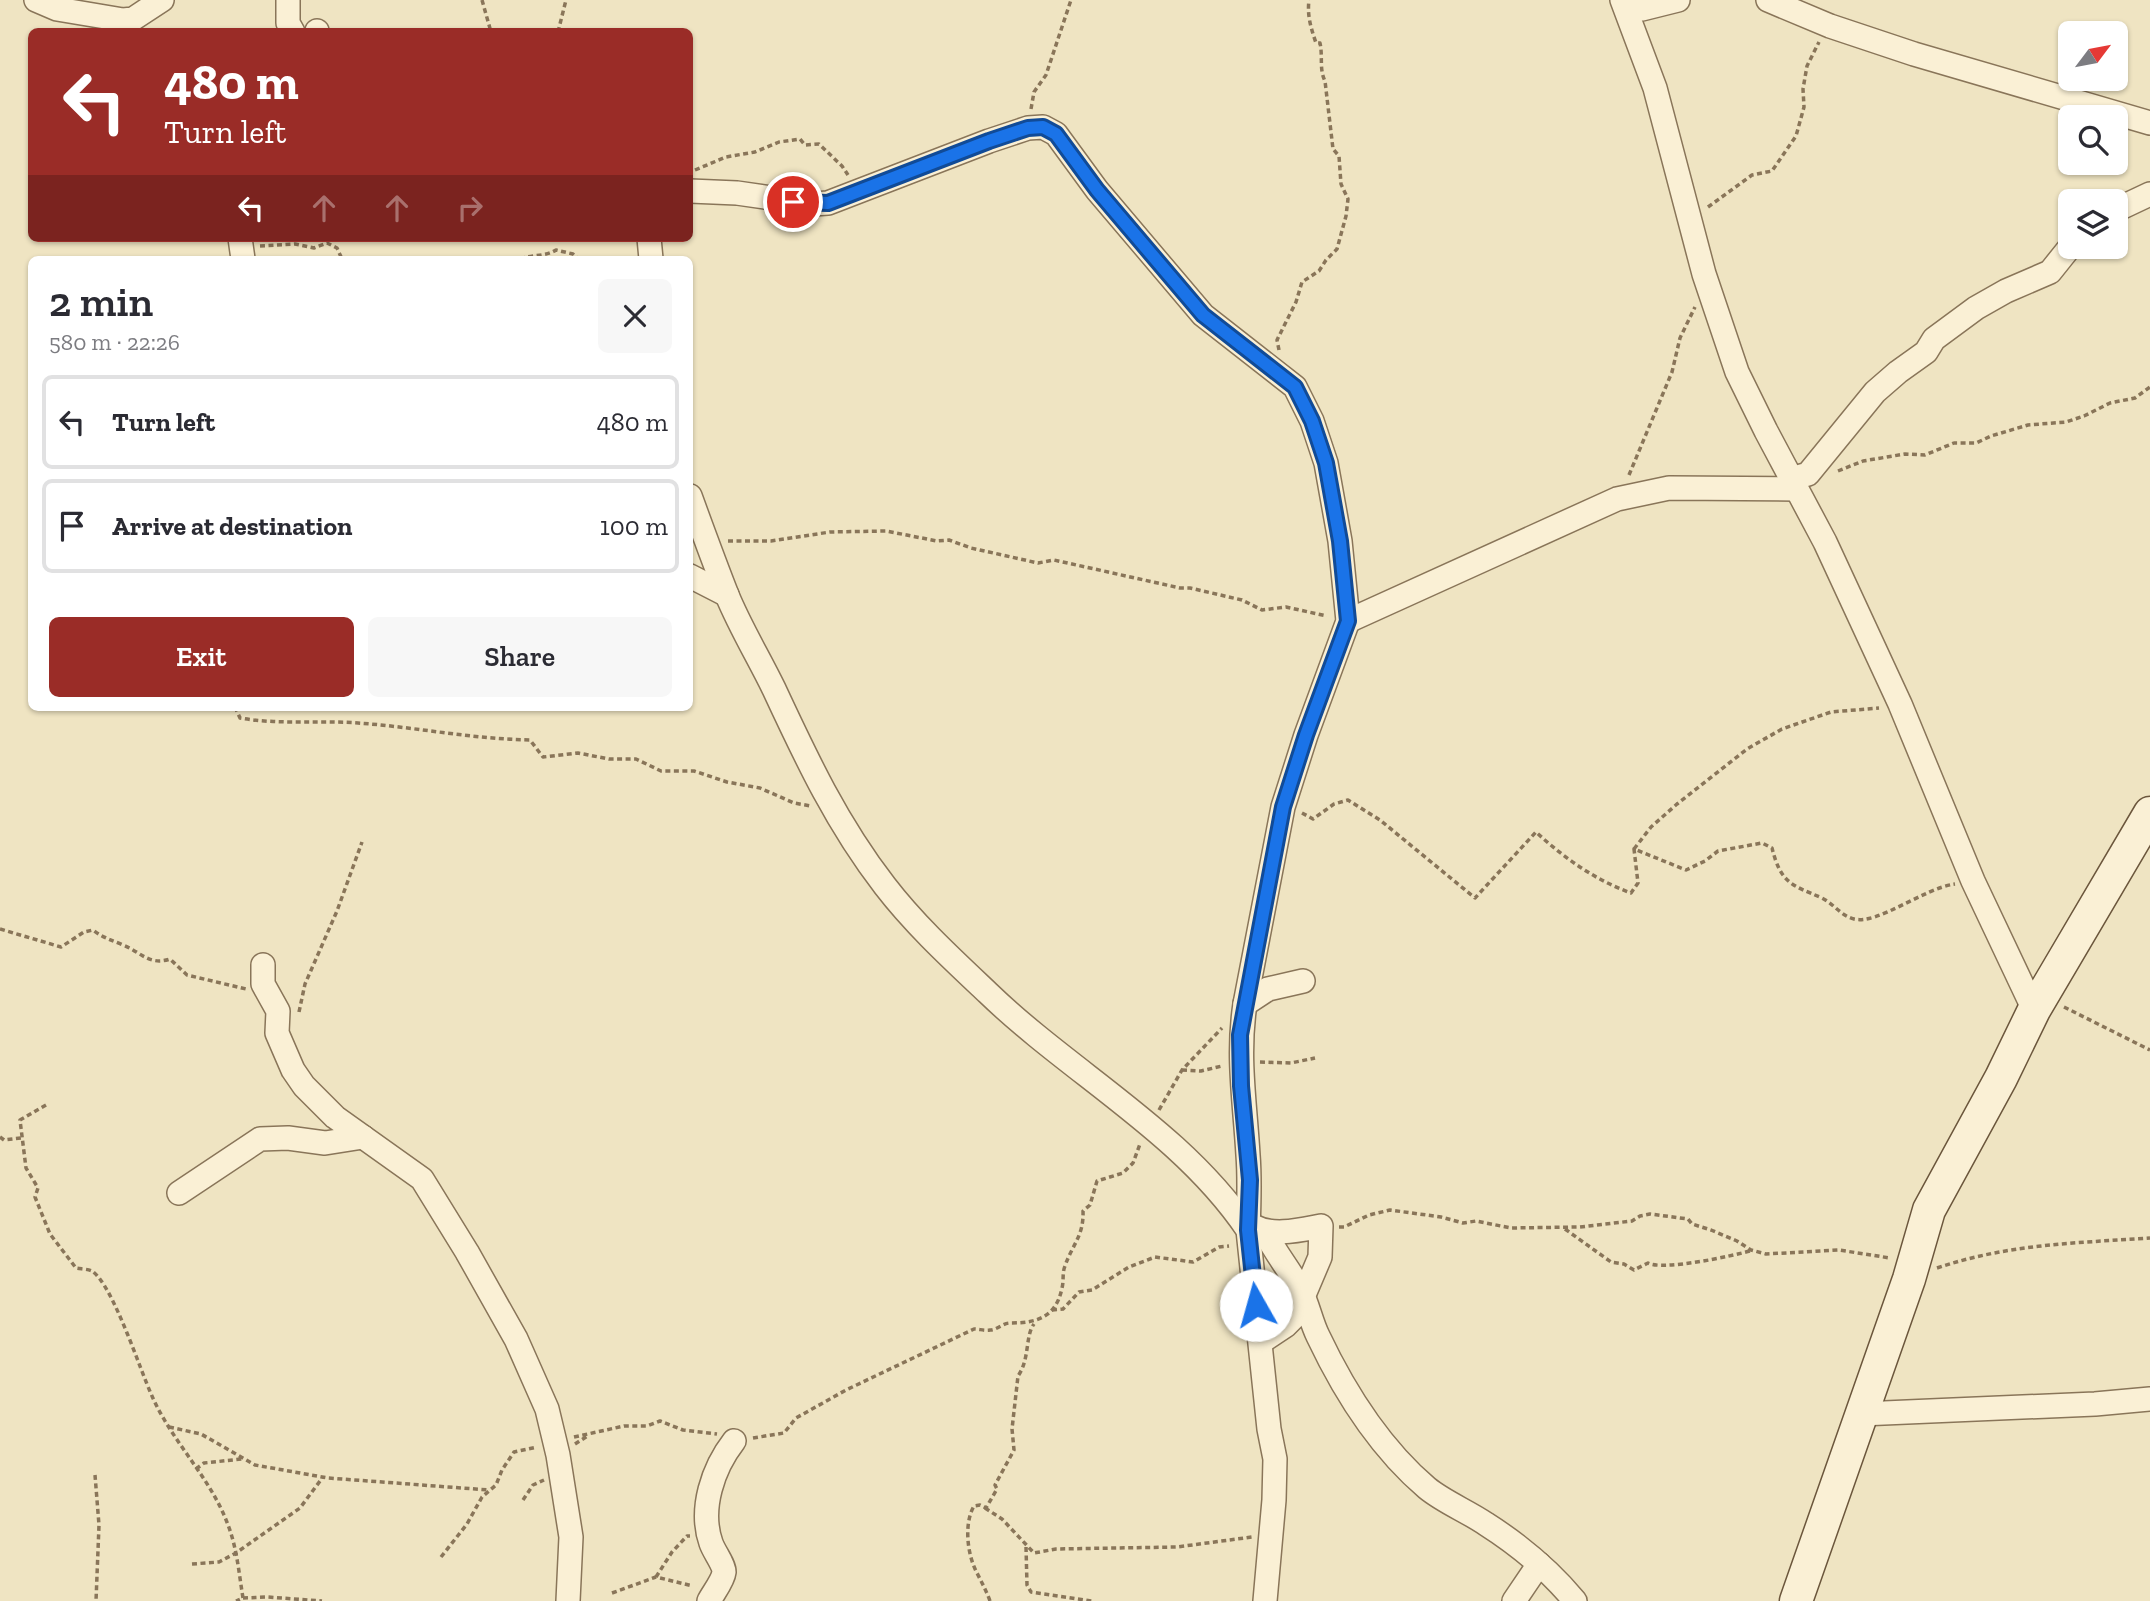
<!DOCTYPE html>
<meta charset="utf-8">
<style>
:root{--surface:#fff;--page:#f7f7f7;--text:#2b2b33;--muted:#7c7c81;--line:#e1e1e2;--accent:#9a2c27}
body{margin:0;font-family:"Zilla Slab",serif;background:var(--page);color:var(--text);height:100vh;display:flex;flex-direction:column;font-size:26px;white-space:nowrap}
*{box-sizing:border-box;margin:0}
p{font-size:23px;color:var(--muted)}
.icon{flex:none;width:38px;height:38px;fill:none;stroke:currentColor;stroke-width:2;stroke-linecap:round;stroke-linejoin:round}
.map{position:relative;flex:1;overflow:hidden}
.details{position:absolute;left:28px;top:256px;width:665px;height:455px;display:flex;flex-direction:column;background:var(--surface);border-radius:10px;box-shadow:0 2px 5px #0004}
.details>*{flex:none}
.top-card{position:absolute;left:28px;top:28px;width:665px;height:214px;border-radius:10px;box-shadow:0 2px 5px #0004;background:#9a2c27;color:#fff;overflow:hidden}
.needle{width:46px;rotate:58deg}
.buttons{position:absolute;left:2058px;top:21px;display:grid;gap:14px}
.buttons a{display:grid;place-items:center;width:70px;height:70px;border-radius:10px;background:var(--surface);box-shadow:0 2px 5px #0004;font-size:35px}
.pin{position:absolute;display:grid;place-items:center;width:60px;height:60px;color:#fff;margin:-30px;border:4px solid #fff;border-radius:50%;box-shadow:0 2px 7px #0007}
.me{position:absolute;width:77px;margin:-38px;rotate:353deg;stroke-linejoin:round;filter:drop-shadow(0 0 5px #0008)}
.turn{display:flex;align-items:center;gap:24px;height:147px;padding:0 21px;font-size:32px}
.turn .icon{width:91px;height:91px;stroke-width:2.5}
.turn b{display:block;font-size:49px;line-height:60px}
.lanes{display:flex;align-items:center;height:66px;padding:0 21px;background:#0003;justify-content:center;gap:35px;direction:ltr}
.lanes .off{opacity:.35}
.round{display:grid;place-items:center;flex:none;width:74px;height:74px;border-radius:10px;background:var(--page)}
.overview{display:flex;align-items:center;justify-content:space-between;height:119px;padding:0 21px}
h1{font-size:42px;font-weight:600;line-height:52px}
.action{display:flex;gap:14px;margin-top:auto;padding:14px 21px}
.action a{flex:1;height:80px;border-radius:10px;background:var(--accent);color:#fff;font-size:28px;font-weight:600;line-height:80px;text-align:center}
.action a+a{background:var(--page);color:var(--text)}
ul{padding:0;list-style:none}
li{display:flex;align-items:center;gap:21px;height:94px;margin:0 14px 10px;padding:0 7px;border:4px solid var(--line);border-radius:10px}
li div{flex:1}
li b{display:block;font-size:26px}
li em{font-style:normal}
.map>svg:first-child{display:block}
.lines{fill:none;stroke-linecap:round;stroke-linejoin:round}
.street-casing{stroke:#897559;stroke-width:26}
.secondary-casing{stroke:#6b563c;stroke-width:35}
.path{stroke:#897559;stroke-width:3.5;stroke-dasharray:5 3.5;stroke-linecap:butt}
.street{stroke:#faf0d5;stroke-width:23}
.secondary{stroke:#faf0d5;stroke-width:32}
.route-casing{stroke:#114b97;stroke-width:18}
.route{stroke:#1a73e8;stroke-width:12}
</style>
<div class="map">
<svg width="2150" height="1601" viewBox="0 0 2150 1601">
<rect width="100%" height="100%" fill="#efe4c2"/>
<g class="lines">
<!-- street casing -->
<g class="street-casing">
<g id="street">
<path d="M36 0 57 9 123 20 133 19 162 0"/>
<path d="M288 0V23L293 32"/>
<path d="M1622 0 1655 88 1704 274 1737 372 1766 431 1825 542 1900 704 1973 881 2034 1010"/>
<path d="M1768 0 1830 26 1914 54 2150 123"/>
<path d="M1627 8 1642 9 1678 0"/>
<path d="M317 31V32"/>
<path d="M690 191 737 193 813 204 828 203 989 141 1028 128 1043 127 1056 134 1097 190 1203 315 1295 387 1312 421 1326 463 1340 541 1348 621 1306 735 1283 807 1245 1004C1237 1056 1245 1103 1248 1155 1250 1180 1249 1205 1248 1230"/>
<path d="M2116 210 2150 194"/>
<path d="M240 238 243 259"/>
<path d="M649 238 651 259"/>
<path d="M1791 479 1808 474 1875 392 1898 372 1926 352 1934 339 1976 308 2006 291 2050 272 2070 247"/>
<path d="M690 496C702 529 714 562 727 595 740 627 759 658 774 689 807 760 837 824 885 886 915 925 952 959 988 993 1072 1074 1182 1132 1248 1230L1269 1429 1275 1459 1274 1500 1265 1601"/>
<path d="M690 576 727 595"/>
<path d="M1348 621 1617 499 1669 488 1796 489"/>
<path d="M263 965V984L278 1011 277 1033 293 1070 304 1086 335 1117 422 1179 467 1252 516 1339 547 1409 558 1455 571 1537 568 1601"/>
<path d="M1245 1004 1268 989 1303 981"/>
<path d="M179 1193 260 1139 288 1138 325 1143 363 1137"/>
<path d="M1253 1226C1273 1237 1300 1230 1321 1226L1320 1257 1295 1316 1285 1326 1261 1342"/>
<path d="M1265 1232C1275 1253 1290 1270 1301 1291 1308 1305 1311 1322 1318 1336 1344 1391 1380 1448 1427 1488 1444 1502 1467 1511 1486 1524 1519 1545 1550 1571 1575 1601"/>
<path d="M1861 1414 2095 1404 2150 1399"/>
<path d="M709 1601C713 1593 723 1581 724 1572 724 1564 714 1552 711 1543 699 1509 713 1468 734 1441"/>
<path d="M1514 1601 1539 1564"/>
</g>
</g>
<!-- secondary casing -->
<g class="secondary-casing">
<path id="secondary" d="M1796 1601 1909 1279 1929 1210 2001 1078 2034 1010 2150 813"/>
</g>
<!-- path -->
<g class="path">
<path d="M482 0 491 32"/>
<path d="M558 32 566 0"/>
<path d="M1031 109 1034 92 1046 75 1071 0"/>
<path d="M695 170 726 157 755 152 779 142 800 139 805 145 819 144 842 166 848 175"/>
<path d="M1708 207 1752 175 1772 171 1796 136 1804 107 1803 89 1807 66 1819 42"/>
<path d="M260 246 295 244 314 248 327 243 337 248 342 259"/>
<path d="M482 259H484"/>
<path d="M520 259C533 254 545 257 556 250L573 254 579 259"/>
<path d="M1279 350 1277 340 1296 302 1302 282 1319 271 1326 260 1337 249 1346 216 1348 199 1341 184 1339 156 1333 149 1325 81C1319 69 1323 57 1320 43H1316C1311 28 1307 16 1309 0"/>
<path d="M1838 471 1863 461 1905 454 1925 455 1954 443H1976L1991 436 2028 425 2066 422 2084 416 2110 403 2135 398 2150 387"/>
<path d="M1629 475 1672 372 1680 338 1695 307"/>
<path d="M728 541H771L830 532 886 531 937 541 949 540 971 548 1038 563 1054 560 1180 588H1190L1242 600 1262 610 1286 607 1327 616"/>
<path d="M235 707 240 718C279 725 318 720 358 723 415 727 472 739 530 740L543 757 578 753 609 759H636L661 771H694L727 782 760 788 794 803 811 806"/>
<path d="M1302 813 1313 819 1334 804 1348 800 1380 820 1475 898 1536 832C1564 858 1595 880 1631 893L1638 883 1634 849 1686 870 1705 861 1718 851 1762 843 1772 848C1781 884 1792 885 1822 898 1834 904 1841 916 1854 919 1878 925 1924 888 1955 884"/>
<path d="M1634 849 1651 827 1677 804 1747 749 1782 729 1831 712 1879 708"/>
<path d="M0 929 61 947 84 932 93 930C103 938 112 940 123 945 141 952 149 966 170 959L187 975 246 989"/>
<path d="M2064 1007 2150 1050"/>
<path d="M299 1012 305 984 337 911 362 842"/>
<path d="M1260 1062 1291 1063 1315 1058"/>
<path d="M1182 1070 1201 1071 1222 1066"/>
<path d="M46 1105 20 1120 26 1168 38 1188 35 1197 50 1234 76 1268C81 1269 88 1269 92 1271 113 1285 140 1370 152 1396 172 1442 211 1478 228 1525 237 1548 239 1574 243 1598L236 1601"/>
<path d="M1159 1110 1182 1070 1222 1028"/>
<path d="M0 1137 4 1140 21 1138"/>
<path d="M1339 1227H1344L1369 1215 1390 1210 1441 1217 1463 1223 1476 1221 1511 1228 1580 1227 1632 1221 1640 1216 1650 1214 1688 1219 1692 1224 1711 1230 1737 1241 1751 1250 1766 1254 1839 1250 1890 1258"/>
<path d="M1565 1229 1611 1262 1624 1264 1634 1270 1648 1263C1663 1271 1732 1256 1750 1251"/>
<path d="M1937 1268C2008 1244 2076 1243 2150 1238"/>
<path d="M1052 1310 1063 1309 1079 1292 1092 1290 1129 1267 1155 1257 1193 1262 1219 1247 1229 1246"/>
<path d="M169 1427 201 1434 255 1465 328 1478 489 1490"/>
<path d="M574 1437 624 1426H647L660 1421 683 1430 717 1434"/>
<path d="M753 1438 784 1433 796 1418 846 1390 974 1329C979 1329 985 1331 990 1330 997 1330 1003 1323 1010 1323 1036 1323 1056 1318 1062 1288 1064 1281 1062 1273 1065 1266 1072 1245 1084 1236 1083 1211L1090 1205 1097 1181 1123 1173 1133 1163 1140 1144"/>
<path d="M575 1444 589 1435"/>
<path d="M196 1469 204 1463 242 1459"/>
<path d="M95 1475 99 1525 96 1601"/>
<path d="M523 1500 533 1485 544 1480"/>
<path d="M985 1508 1002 1519 1034 1553 1056 1549 1177 1547 1252 1537"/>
<path d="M1026 1547 1027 1585 1031 1592 1092 1601"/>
<path d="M441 1557 467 1524 482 1497 496 1485 502 1470 514 1452 537 1447"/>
<path d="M192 1564 219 1562 236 1553 300 1508 323 1477"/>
<path d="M656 1577 672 1552 687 1536H690"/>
<path d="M612 1593 656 1577 693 1586"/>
<path d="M243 1598 267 1597 322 1601"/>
<path d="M990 1601C986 1590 981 1581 976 1571 967 1553 964 1523 974 1506L980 1505 986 1508 997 1489 995 1485 1014 1450 1012 1429 1018 1376C1030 1359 1025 1336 1034 1324"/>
</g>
<!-- street -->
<use href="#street" class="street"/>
<!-- secondary -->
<use href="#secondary" class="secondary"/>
</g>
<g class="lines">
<!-- route casing -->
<g class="route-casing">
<path id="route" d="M793 202 828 203 989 141 1028 128 1043 127 1056 134 1097 190 1203 315 1295 387 1312 421 1326 463 1340 541 1348 621 1306 735 1283 807 1240 1035 1241 1086 1250 1180 1248 1230 1256 1305"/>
</g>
<!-- route -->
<use href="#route" class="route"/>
</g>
</svg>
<div class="buttons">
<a><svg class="needle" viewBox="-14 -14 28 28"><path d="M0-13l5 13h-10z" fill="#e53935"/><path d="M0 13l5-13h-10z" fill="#7c7c81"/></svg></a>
<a><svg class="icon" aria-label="search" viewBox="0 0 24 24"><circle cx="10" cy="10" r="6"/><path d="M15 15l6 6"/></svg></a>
<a><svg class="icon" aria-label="layers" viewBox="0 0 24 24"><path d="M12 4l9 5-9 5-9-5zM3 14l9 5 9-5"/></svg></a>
</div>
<div class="pin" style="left:793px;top:202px;background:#d93025"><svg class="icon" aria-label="arrive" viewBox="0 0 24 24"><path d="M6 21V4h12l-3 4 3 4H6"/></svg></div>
<svg class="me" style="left:1256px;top:1305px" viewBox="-20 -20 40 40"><circle r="19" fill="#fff"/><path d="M0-13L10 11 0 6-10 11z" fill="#1a73e8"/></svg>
<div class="top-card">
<div class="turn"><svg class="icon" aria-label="left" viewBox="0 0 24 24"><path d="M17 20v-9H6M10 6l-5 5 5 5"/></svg><div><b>480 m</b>Turn left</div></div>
<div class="lanes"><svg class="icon" aria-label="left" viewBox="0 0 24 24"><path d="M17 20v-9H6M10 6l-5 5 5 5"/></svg><svg class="icon off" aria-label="ahead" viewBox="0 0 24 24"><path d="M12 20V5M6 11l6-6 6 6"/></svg><svg class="icon off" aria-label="ahead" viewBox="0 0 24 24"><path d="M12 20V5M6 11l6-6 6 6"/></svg><svg class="icon off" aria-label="right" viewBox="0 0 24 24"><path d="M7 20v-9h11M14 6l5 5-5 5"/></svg></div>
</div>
<section class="details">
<div class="overview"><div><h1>2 min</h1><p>580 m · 22:26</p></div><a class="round"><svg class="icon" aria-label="close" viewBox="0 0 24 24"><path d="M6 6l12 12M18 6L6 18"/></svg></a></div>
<ul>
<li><svg class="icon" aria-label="left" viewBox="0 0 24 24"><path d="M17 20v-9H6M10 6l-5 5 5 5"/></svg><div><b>Turn left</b></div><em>480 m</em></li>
<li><svg class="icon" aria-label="arrive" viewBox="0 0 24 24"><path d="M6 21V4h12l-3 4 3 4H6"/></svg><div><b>Arrive at destination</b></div><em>100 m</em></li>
</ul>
<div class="action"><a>Exit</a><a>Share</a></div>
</section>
</div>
